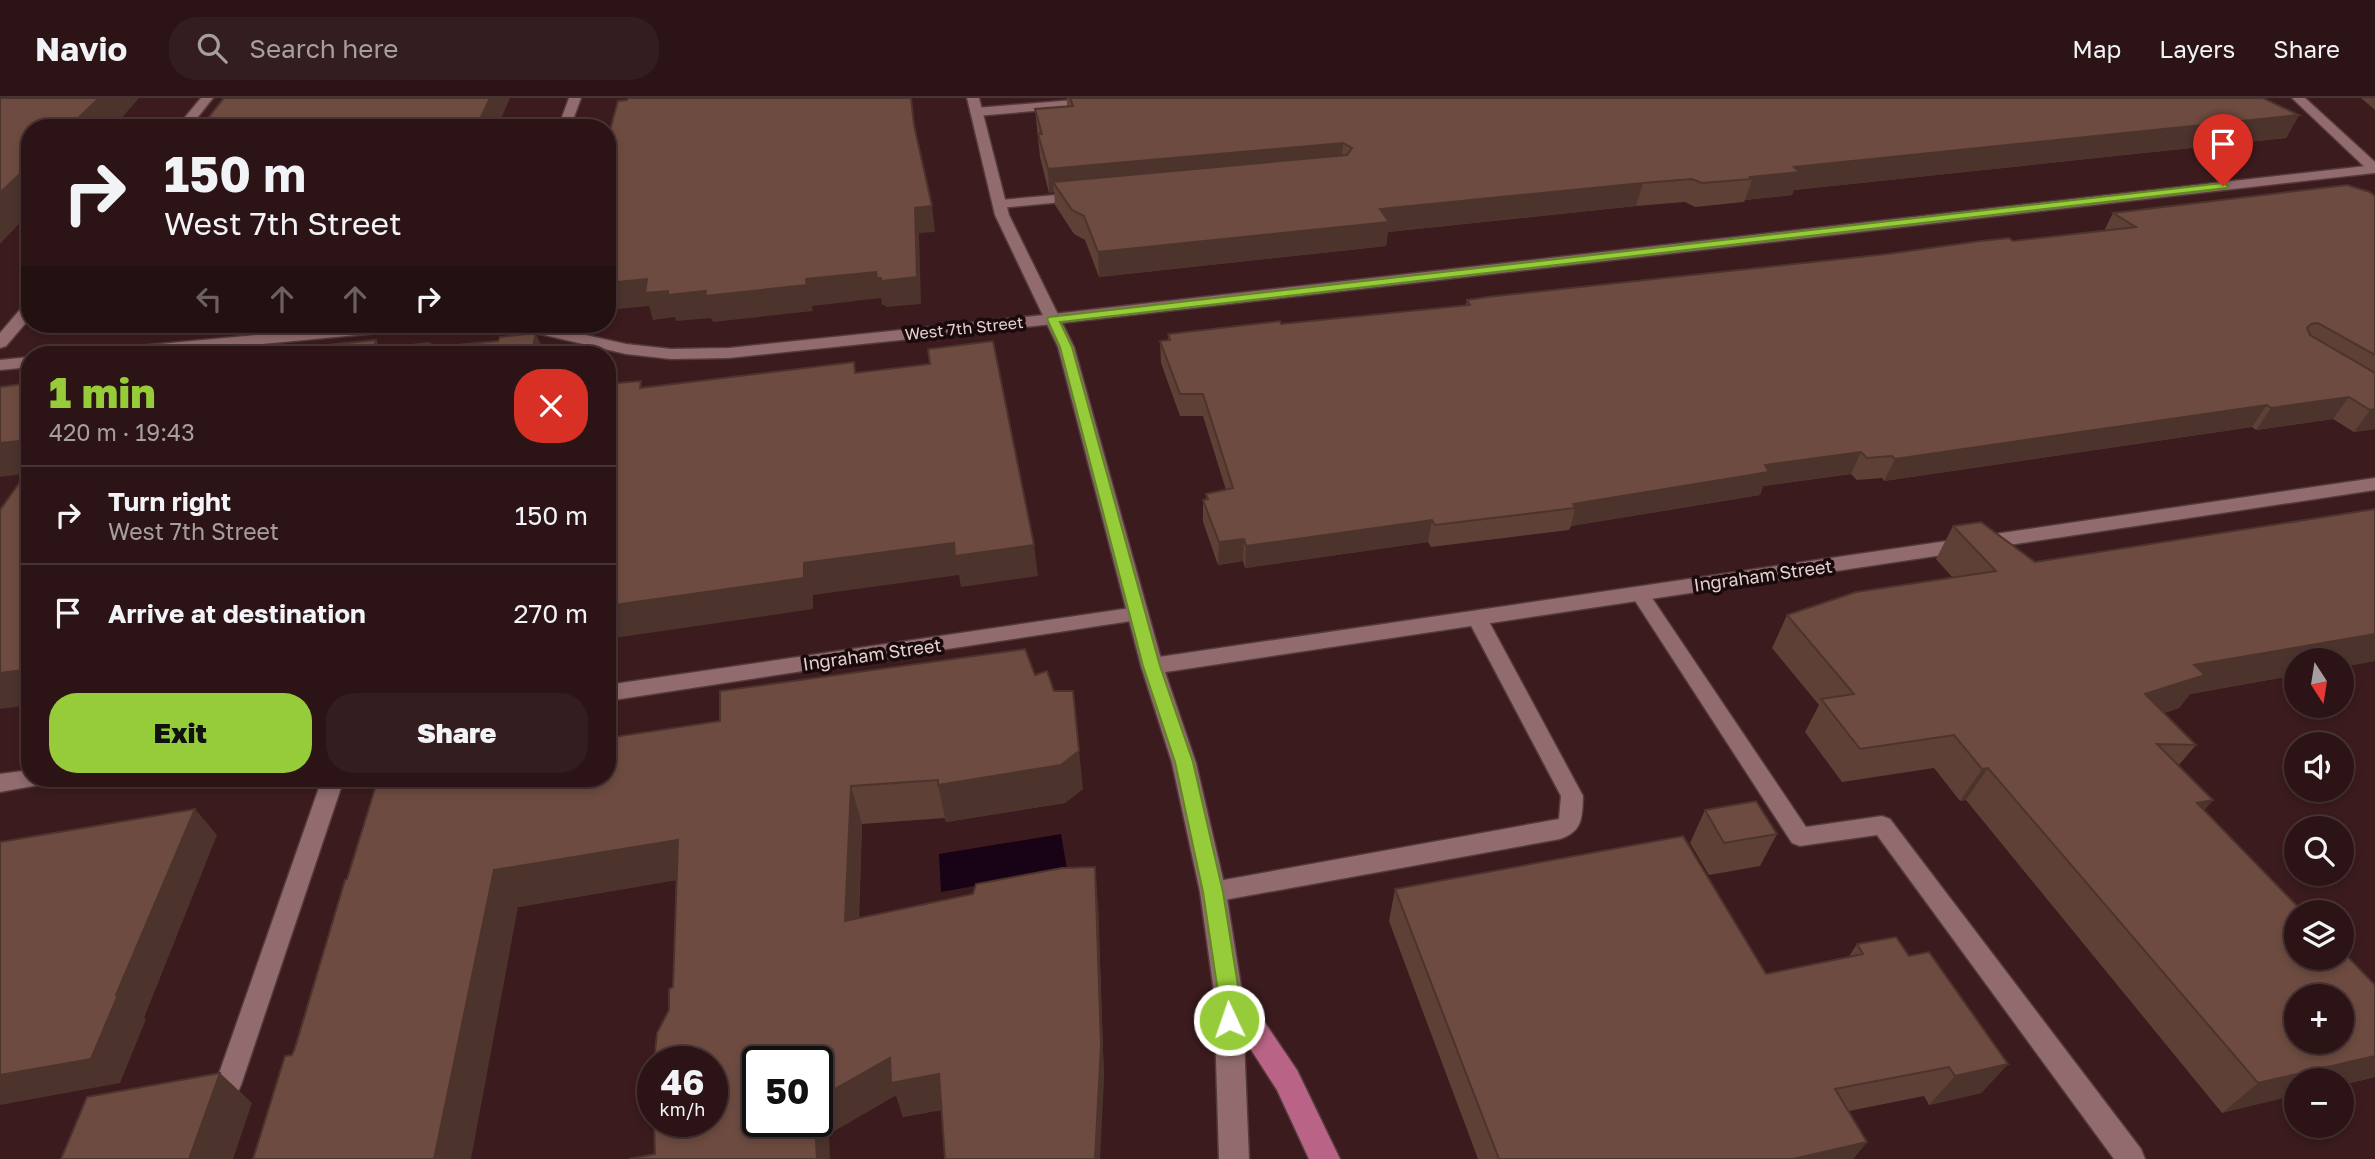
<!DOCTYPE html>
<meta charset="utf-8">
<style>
:root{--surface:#2c1416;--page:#341d1f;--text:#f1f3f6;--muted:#a69ea1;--line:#483335;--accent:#96cc39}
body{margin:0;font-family:"Golos Text",sans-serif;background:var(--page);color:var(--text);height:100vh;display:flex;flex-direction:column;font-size:26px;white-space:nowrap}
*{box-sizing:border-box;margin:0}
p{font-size:23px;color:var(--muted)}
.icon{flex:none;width:38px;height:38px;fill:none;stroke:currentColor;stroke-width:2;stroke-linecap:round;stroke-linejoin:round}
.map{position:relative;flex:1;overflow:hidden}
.details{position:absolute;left:21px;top:248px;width:595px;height:441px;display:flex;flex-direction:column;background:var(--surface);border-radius:28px;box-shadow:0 4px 10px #0003,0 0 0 2px var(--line)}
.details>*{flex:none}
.guide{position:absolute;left:21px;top:21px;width:595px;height:214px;border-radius:28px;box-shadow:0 4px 10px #0003,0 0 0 2px var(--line);background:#2c1416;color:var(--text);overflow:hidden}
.needle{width:46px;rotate:168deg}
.buttons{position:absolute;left:2284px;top:550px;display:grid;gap:14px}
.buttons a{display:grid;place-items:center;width:70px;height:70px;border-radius:50%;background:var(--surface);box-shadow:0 4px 10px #0003,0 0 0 2px var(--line);font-size:35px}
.speed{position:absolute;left:637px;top:948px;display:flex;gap:14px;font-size:35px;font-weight:700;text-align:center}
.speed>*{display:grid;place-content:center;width:91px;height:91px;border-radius:50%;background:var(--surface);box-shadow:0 4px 10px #0003,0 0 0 2px var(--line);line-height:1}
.speed small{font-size:18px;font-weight:400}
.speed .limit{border:4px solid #111;border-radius:10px;background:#fff;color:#111}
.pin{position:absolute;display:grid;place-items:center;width:60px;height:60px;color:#fff;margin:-72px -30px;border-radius:50% 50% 50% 0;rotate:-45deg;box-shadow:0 0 7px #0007}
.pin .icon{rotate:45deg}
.me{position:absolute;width:77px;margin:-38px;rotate:357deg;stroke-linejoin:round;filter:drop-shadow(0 0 5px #0008)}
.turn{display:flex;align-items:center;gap:24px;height:147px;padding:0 28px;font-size:32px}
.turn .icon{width:91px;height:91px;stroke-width:2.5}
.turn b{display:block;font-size:49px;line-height:60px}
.lanes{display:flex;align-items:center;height:66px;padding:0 28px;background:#0003;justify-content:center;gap:35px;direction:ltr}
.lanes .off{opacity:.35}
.round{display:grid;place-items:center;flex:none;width:74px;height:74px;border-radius:28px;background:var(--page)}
.head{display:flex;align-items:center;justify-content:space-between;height:119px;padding:0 28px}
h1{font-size:42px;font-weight:800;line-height:52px;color:var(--accent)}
.primary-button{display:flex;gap:14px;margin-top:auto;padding:14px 28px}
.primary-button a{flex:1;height:80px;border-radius:28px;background:var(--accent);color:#111;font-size:28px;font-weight:800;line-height:80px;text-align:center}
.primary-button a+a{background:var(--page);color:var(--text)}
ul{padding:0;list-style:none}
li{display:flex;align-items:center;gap:21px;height:98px;padding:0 28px;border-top:2px solid var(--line)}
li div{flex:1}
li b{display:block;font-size:26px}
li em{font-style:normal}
header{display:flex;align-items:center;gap:42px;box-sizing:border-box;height:98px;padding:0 35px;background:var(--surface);border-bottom:2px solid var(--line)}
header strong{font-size:33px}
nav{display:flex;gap:38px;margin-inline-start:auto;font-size:24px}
.search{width:490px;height:63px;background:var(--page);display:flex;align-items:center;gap:18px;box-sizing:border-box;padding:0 24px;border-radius:28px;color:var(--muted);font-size:26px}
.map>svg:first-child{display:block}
.water{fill:#170315}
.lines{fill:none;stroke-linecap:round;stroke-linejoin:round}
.lane-casing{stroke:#543a3c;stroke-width:3}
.street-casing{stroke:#543a3c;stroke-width:3}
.secondary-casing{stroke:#543a3c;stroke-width:3}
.primary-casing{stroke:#543a3c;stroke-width:3}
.lane{fill:#916b6d;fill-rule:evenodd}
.street{fill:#916b6d;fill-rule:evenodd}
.secondary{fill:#916b6d;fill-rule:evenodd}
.primary{fill:#b96486;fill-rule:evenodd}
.wall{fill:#5e4037}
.shaded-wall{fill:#4c342d}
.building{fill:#6d4b40;stroke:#4c342d;stroke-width:2;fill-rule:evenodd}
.route{fill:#96cc39;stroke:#628525;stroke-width:2}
.labels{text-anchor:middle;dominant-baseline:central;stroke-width:7;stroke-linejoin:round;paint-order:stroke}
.far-street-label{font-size:16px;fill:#e5cfcf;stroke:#190b0c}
.street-label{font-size:18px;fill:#e5cfcf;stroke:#190b0c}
</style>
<header>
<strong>Navio</strong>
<div class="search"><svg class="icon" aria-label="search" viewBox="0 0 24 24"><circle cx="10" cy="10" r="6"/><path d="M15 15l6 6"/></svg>Search here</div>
<nav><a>Map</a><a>Layers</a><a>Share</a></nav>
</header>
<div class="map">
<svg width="2375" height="1061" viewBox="0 0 2375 1061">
<rect width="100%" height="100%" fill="#3b1b1e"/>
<!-- water -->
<path class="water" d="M1061 736 1067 771 941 794 939 756Z"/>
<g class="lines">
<!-- lane casing -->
<g class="lane-casing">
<g id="lane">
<path d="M1079 95 1085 99 1083 102 1000 110 994 106 1000 102Z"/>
<path d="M1639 489 1646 491 1806 729 1882 718 1890 721 2141 1051 2145 1061H2114L1877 737 1800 748 1792 745 1630 495 1632 491Z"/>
<path d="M1477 513 1484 515 1487 520 1583 698C1582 720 1583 733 1560 741L1213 804 1205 801 1201 794 1205 787 1213 784 1559 721 1561 698 1467 520 1470 515Z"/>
<path d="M322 681H344L241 987 237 996 228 1000 219 996 215 987Z"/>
</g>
</g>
<!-- street casing -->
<g class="street-casing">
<g id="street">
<path d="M201 0H213L189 30H176Z"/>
<path d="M569 0H581L570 30H558Z"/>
<path d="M1098 0H1146L1140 4 976 18 970 14 976 10Z"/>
<path d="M2375 67 2374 75 1053 226 729 260 671 261 626 256 510 229 508 226H536L626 246 671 251 729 250 1053 216Z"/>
<path d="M30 205V220L6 248 0 250V235L24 207Z"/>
<path d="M373 226H428L420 231 144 257H88L96 252Z"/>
<path d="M30 259V269L0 272V262Z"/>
<path d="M2375 380V392L1152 576 1144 573 1141 568 1144 563 1152 560Z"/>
<path d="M1137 509 1144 511 1147 516 1144 521 607 603V587Z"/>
<path d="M30 672V681H43L39 687 0 694V676Z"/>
</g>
</g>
<!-- secondary casing -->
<g class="secondary-casing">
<g id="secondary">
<path d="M967 0H979L1009 117 1074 249 1163 568 1196 665 1226 794 1242 894 1249 1061H1219L1214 894 1200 794 1172 665 1141 568 1058 249 995 117Z"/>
<path d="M2292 0H2305L2375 64V75L2370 74Z"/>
</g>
</g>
<!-- primary casing -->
<g class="primary-casing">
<path id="primary" d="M1228 882 1238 885 1297 972 1340 1061H1309L1277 992 1214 894 1218 885Z"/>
</g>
<!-- lane -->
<use href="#lane" class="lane"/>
<!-- street -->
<use href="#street" class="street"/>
<!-- secondary -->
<use href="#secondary" class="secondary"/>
<!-- primary -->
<use href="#primary" class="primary"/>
</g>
<!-- wall -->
<g class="wall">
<path d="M1063 0H2263L2299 17 2286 40 1794 92 1792 97 1745 102 1744 104 1695 109 1685 104 1636 108 1388 134 1386 148 1099 179 1085 142 1074 136 1055 107 1054 94 1049 95 1040 59 1035 11 1067 8V0Z"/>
<path d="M2361 0H2375V12Z"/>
<path d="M2375 98V331L2354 334 2333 321 2256 332 2252 329 1884 383 1882 380 1857 382 1851 376 1763 388 1760 397 1571 428 1569 432 1431 449 1428 444 1245 470 1243 463 1218 467 1203 424V402L1206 401V396L1226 392 1203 318H1180L1161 265 1160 243 1168 242V236L1281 226 1466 207 1467 202 2104 133 2113 115Z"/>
<path d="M2375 411V563L2190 596 2179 610 2164 615 2196 647 2178 668 2213 702 2204 712 2375 979 2342 987V982L2222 1015 1966 702 1960 703 1934 670 1842 684 1805 634 1819 607 1772 550 1787 517 1953 480 1936 461 1953 428 2035 464Z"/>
<path d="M1035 577 1083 691 1065 705 946 724 945 720 862 726 859 820 1098 806 1104 982 903 1019 896 997 829 1036 655 1056 669 912 673 889 676 782 518 809 292 957 345 782Z"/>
<path d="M1705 712 1777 736 1760 768 1709 777 1690 745Z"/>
<path d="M1395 791 1766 876 1848 860 1857 846 1909 858 2008 966 1981 995 1929 1007 1924 998 1849 1013 1867 1044 1853 1061H1478L1389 823Z"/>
</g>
<!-- shaded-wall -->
<g class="shaded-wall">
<path d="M99 0H139L113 30H68Z"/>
<path d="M490 0H510L497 30H476Z"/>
<path d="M2299 17 2286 40 1794 92 1792 97 1745 102 1752 81 1750 79 1794 69Z"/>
<path d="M1343 45 1341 67 1053 84 1054 94 1049 95 1048 71Z"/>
<path d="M30 66V114L0 146V95Z"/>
<path d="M1643 85 1636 108 1388 134 1386 148 1099 179 1098 154 1380 111Z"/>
<path d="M932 108 935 134 919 135 921 206 886 209 885 207H882L881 200 812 208 813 213 713 224 711 220 676 223 675 219 653 222 649 208 607 212V185L647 181H806L915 110Z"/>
<path d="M536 235 545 257H531Z"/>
<path d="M376 242 384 257 373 251Z"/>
<path d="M2349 299 2333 321 2256 332 2271 310Z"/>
<path d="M2267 307 2252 329 1884 383 1895 361Z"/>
<path d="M2375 311V331L2354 334 2370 312Z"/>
<path d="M30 342V375L0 379V345Z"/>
<path d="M1861 354 1851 376 1763 388 1760 397 1571 428 1575 410 1573 406 1765 367Z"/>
<path d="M1432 422 1428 444 1245 470 1246 448Z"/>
<path d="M1244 441 1243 463 1218 467 1219 444Z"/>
<path d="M954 445 1034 447 1038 478 961 489 959 477 813 497V511L607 541V508L804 465Z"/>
<path d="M2375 536V563L2342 569V562H2296V577L2190 596 2179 610 2120 629 2145 596 2194 567Z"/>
<path d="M30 571V607L0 611V575Z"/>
<path d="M1079 653 1083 691 1065 705 946 724 938 687Z"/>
<path d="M1988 670 1966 702 1960 703 1982 671Z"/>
<path d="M851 688 862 726 857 859 845 823Z"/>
<path d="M2213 702 2184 735 2197 705Z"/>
<path d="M195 711 217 737 144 920 146 921 120 985 0 1007V977L116 897Z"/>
<path d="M678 742 695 779 518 809 471 1061H434L494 772Z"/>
<path d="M1095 769 1098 806 1104 982 1100 1061H1095Z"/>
<path d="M2375 958V979L2342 987V982H2296V997L2222 1015 2258 985Z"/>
<path d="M890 960 939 976 948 1010 903 1019 896 997 829 1036 830 1061H817L815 1024H817V1001Z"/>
<path d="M2008 966 1981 995 1929 1007 1955 978Z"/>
<path d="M220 975 252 1005 233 1061H189Z"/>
<path d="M1867 1044 1853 1061H1793Z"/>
</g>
<!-- building -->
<g class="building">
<path d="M0 0H99L68 30H30V66L0 95Z"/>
<path d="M224 0H490L476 30H200Z"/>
<path d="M628 0H911L914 27 932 108 915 110 917 179 881 183V180H877L876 174 806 181 807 187 705 198 706 193 668 197V193L645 195 647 181 607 185V43L618 3 627 2Z"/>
<path d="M1070 0H2263L2299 17 1794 69 1800 74 1750 79 1752 81 1702 85 1692 81 1643 85 1380 111 1389 124 1098 154 1084 118 1072 112 1053 84 1347 57 1352 50 1343 45 1048 71 1038 36H1042L1035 11 1073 8Z"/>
<path d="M2347 87 2370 94 2375 98V257L2318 225 2311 226 2307 230 2310 237 2375 275V311L2370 312 2349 299 2271 310 2267 307 1895 361 1892 358 1867 360 1861 354 1765 367 1769 374 1573 406 1575 410 1435 427 1432 422 1246 448 1244 441 1219 444 1203 402 1208 401 1206 396 1233 390 1203 296H1180L1160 243 1170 242 1168 236 1280 223 1281 226 1470 207 1467 202 1487 199 1887 156 1980 143 2009 140 2013 143 2136 129 2113 115Z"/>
<path d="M536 235 531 257H297L300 250 376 242 373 251 429 245 435 249 498 243 500 239Z"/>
<path d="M993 243 1034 447 955 458 954 445 804 465V480L607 508V286L641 283 640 290 854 264 855 275 930 266 928 251Z"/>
<path d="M30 285V342L0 345V289Z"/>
<path d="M30 370V571L0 575V412Z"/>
<path d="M2375 411V536L2194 567 2205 577 2145 596 2196 647 2157 646 2213 702 2197 705 2303 814H2296V859H2342V853L2375 887V958L2258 985 1988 670 1982 671 1954 637 1860 651 1821 601 1854 596 1787 517 1856 494 1996 473 1953 428 1981 424 2035 464ZM2296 898H2342V943H2296Z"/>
<path d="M1025 551 1035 577 1047 573 1054 593H1073L1079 653 1061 667 938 687V682L851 688 845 823 973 796 976 786 1062 770 1095 769 1101 947 1095 1061H945L939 976 891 985 890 960 817 1001V964H758V1024H815L817 1061H629L655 1056 654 1024H712V964H654L657 935 669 912V891L673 889 678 742 494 772 434 1061H253L285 958 292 957 295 950 345 782 347 781 378 681H607V640L720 623V593Z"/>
<path d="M1756 703 1777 736 1724 745 1705 712Z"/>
<path d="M195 711 116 897H118L91 961 0 977V744Z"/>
<path d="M1683 738 1766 876 1863 856 1857 846 1896 839 1909 858 1929 854 2008 966 1955 978 1949 969 1835 991 1867 1044 1793 1061H1499L1395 791Z"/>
<path d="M220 975 189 1061H61L87 999Z"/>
</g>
<!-- route -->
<path class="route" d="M2223 85 2228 88 2227 90 1060 224 1072 249 1160 568 1193 664 1223 794 1239 894 1240 922 1237 928 1229 931 1222 928 1219 922 1218 894 1203 794 1175 664 1143 568 1060 249 1047 221 1049 219Z"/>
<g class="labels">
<!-- far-street labels -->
<g class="far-street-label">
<text transform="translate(964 230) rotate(-6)">West 7th Street</text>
</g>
<!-- street labels -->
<g class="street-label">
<text transform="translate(1763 477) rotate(-8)">Ingraham Street</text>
<text transform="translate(872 556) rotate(-8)">Ingraham Street</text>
</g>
</g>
</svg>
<div class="buttons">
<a><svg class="needle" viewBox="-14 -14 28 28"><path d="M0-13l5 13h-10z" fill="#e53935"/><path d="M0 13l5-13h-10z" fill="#a69ea1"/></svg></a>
<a><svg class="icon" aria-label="sound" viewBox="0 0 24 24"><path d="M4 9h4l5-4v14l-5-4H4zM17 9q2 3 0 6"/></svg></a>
<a><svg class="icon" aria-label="search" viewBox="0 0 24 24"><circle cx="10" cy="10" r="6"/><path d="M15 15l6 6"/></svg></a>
<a><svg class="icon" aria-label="layers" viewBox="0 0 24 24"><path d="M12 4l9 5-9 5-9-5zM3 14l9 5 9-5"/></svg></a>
<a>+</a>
<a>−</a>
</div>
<div class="speed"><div>46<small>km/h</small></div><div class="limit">50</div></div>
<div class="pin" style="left:2223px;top:88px;background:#d93025"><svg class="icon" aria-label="arrive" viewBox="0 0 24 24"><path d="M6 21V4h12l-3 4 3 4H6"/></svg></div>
<svg class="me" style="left:1229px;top:922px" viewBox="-20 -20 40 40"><circle r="17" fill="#96cc39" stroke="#fff" stroke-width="3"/><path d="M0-11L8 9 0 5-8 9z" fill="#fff"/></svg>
<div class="guide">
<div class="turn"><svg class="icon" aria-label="right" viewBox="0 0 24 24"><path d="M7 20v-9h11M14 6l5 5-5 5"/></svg><div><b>150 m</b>West 7th Street</div></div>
<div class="lanes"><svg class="icon off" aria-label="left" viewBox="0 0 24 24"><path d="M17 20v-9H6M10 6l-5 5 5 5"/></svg><svg class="icon off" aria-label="ahead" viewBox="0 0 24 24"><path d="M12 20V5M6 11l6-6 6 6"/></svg><svg class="icon off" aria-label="ahead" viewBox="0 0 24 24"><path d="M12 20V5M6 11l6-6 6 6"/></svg><svg class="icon" aria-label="right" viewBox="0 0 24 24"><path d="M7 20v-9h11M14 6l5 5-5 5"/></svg></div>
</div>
<section class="details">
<div class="head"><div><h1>1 min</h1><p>420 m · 19:43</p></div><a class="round" style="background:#d93025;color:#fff"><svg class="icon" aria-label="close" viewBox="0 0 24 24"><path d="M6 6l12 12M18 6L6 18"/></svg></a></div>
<ul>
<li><svg class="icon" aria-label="right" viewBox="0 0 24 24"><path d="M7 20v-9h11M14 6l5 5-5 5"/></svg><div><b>Turn right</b><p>West 7th Street</p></div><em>150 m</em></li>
<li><svg class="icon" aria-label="arrive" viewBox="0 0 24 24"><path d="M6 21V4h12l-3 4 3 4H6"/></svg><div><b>Arrive at destination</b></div><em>270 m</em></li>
</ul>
<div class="primary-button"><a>Exit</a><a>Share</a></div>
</section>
</div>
